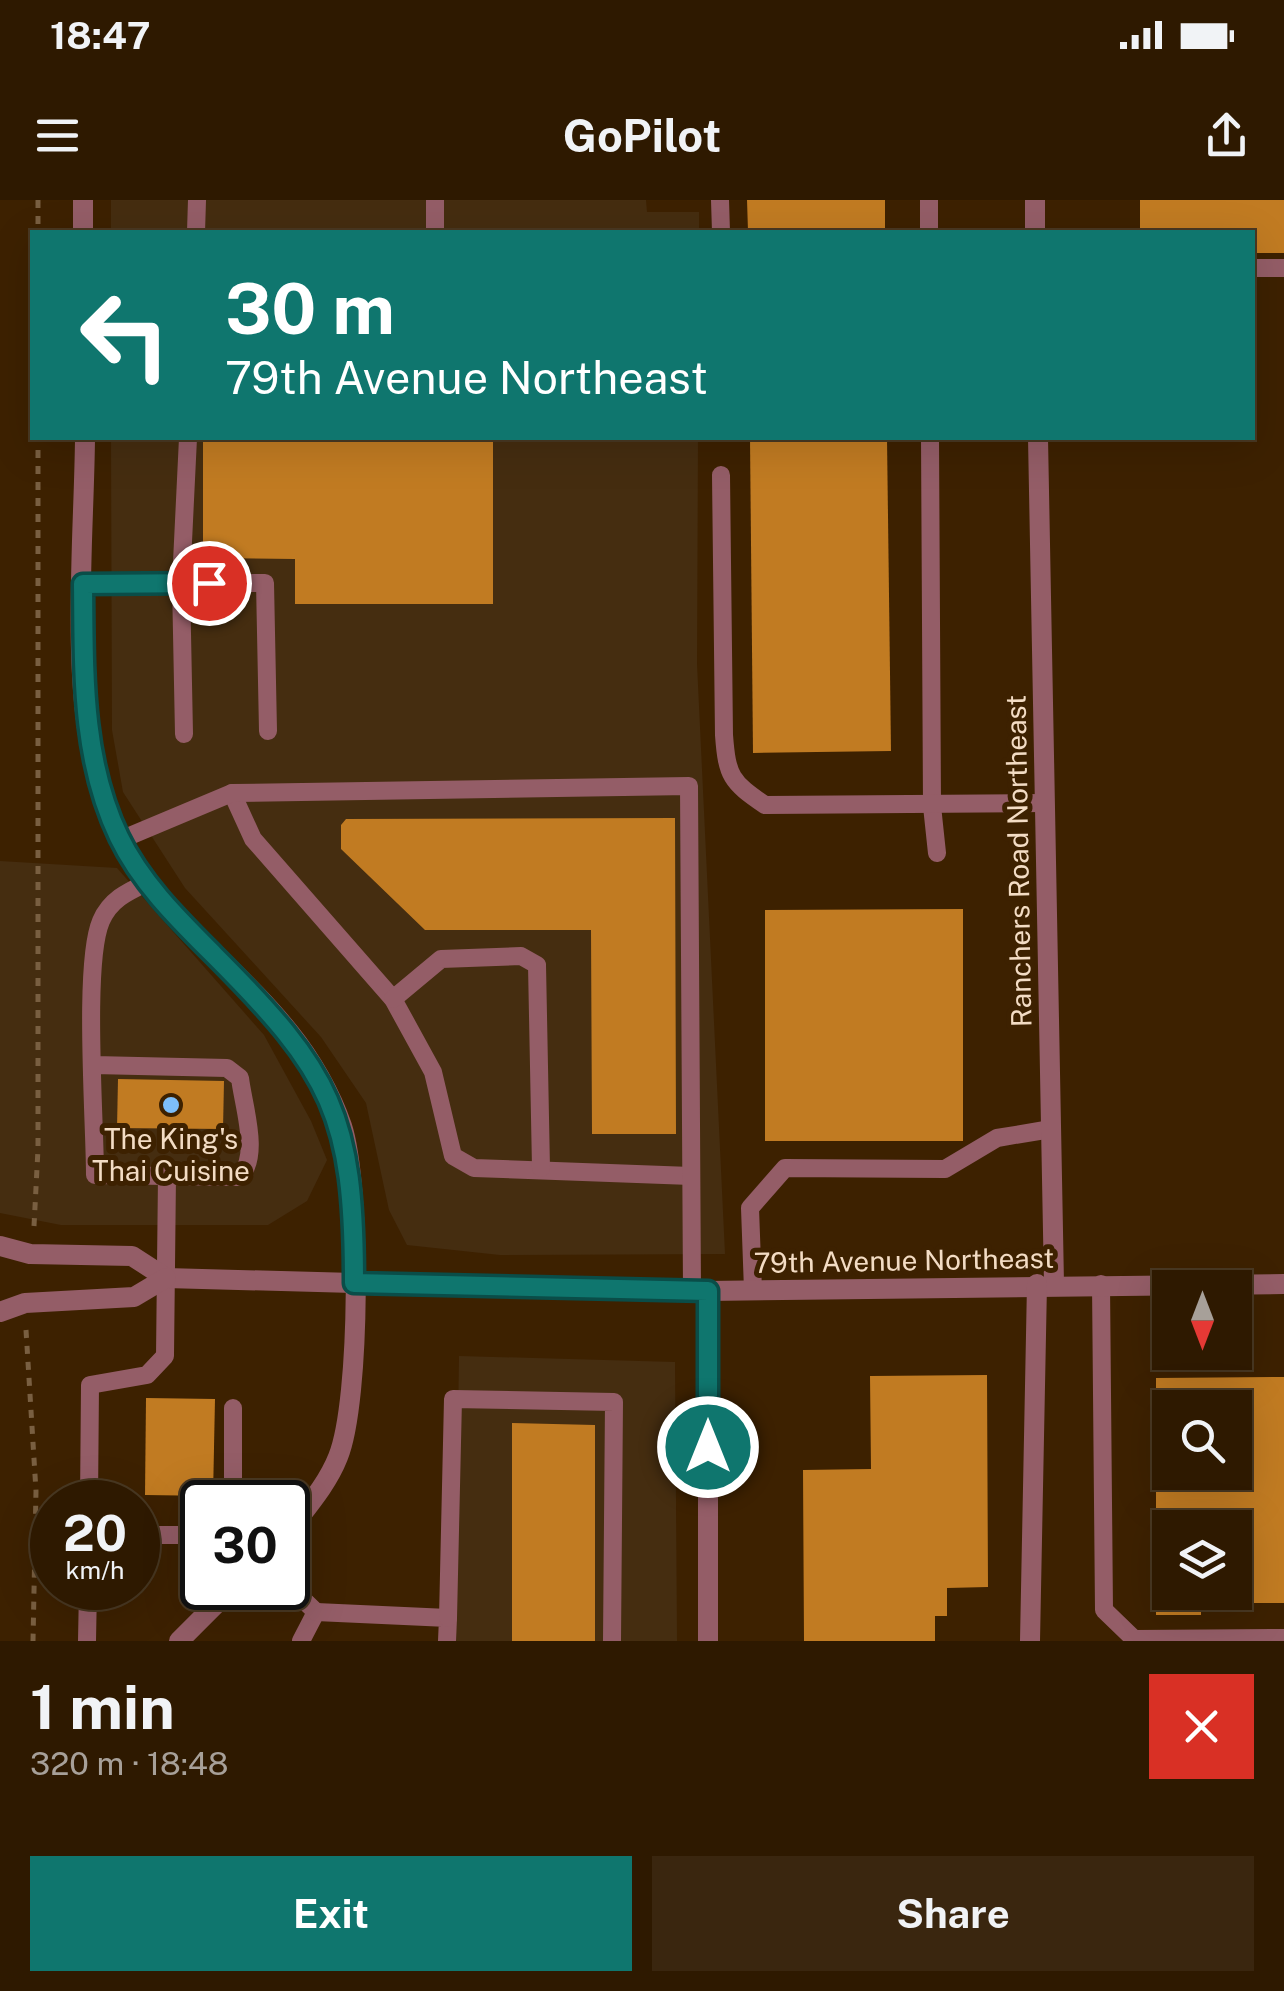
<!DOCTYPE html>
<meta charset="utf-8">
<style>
:root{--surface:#2e1900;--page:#3a260f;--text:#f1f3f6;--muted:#a7a099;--line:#493822;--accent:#0f766e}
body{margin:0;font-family:"Public Sans",sans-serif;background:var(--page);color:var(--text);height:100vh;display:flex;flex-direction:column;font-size:38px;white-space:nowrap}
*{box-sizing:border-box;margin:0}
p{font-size:32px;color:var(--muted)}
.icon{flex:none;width:55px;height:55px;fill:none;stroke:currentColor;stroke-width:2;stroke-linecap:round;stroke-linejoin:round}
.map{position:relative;height:1441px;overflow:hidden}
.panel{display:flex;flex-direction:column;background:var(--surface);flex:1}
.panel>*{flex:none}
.guide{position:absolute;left:30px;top:30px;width:1225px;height:210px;border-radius:0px;box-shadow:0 10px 40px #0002,0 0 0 2px var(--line);background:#0f766e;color:#fff;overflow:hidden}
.needle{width:65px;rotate:180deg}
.buttons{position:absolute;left:1152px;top:1070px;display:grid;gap:20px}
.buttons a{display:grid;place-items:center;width:100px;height:100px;border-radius:0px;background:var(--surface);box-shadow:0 10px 40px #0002,0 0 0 2px var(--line);font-size:50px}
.speed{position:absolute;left:30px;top:1280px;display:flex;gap:20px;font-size:50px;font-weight:700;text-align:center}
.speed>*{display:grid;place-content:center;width:130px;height:130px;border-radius:50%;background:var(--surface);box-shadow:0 10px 40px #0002,0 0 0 2px var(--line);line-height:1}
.speed small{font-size:25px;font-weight:400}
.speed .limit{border:5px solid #111;border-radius:15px;background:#fff;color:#111}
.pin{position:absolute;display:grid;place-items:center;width:85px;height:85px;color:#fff;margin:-42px;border:5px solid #fff;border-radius:50%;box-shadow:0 2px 10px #0007}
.me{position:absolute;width:110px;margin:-55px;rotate:0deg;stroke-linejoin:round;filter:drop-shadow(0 0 8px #0008)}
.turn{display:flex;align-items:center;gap:35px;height:210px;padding:0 30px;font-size:45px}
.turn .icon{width:130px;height:130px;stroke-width:2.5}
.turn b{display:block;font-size:70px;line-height:85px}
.round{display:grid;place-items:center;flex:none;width:105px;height:105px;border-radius:0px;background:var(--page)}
.head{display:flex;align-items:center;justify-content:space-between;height:170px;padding:0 30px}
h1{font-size:60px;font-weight:700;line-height:75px}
.action{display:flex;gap:20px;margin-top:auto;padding:20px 30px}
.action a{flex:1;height:115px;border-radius:0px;background:var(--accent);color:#fff;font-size:40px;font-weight:700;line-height:115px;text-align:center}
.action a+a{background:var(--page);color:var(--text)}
.status{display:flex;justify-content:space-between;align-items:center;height:70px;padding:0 50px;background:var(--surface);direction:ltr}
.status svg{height:28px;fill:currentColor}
header{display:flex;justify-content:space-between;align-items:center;height:130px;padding:0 30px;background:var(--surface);font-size:45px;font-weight:700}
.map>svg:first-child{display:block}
.built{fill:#452d10}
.building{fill:#c17b22;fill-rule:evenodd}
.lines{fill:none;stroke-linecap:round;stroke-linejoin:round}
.path{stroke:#795f41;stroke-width:5;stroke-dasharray:8 8;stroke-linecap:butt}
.service{stroke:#945d67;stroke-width:18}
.minor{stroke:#945d67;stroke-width:20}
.tertiary{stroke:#945d67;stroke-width:20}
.route-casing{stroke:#0a4d48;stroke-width:25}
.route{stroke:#0f766e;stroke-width:18}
.poi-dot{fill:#7dbef9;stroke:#3d2100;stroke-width:4}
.labels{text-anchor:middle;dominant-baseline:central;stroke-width:10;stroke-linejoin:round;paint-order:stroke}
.street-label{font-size:28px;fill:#f3dcc4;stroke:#3d2100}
.poi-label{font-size:28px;fill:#f3dcc4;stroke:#3d2100}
</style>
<div class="status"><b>18:47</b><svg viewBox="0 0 49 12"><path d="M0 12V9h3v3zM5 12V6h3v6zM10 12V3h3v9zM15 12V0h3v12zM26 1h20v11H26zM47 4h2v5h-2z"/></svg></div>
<header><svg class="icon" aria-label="menu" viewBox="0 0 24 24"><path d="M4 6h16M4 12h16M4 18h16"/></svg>GoPilot<svg class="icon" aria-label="share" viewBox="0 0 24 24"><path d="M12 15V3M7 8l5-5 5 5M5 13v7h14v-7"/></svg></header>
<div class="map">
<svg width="1284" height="1441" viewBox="0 0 1284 1441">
<rect width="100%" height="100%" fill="#3d2100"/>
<!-- built -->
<g class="built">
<path d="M111 0H646L647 12H699V32H111Z"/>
<path d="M111 238H698L697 464 725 1054 500 1055 407 1045 389 1010 366 903 321 837 185 688 123 592 112 530Z"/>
<path d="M0 661 117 668 264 835 311 921 327 960 307 1001 268 1025H61L0 1013Z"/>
<path d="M459 1156 675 1162 677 1441H455Z"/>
</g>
<!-- building -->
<g class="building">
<path d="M747 0H885V32H748Z"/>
<path d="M1140 0H1284V53H1252V32H1140Z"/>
<path d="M203 238H493V404H295V359L203 358Z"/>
<path d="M750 238H887L891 551 753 553Z"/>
<path d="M675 618 676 934H592L591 730H425L341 649V625L346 619Z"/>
<path d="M963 709V941H765V710Z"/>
<path d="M118 879 224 881 223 929 117 928Z"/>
<path d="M987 1175 988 1387 947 1388V1416H935V1441H804L803 1270 871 1269 870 1176Z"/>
<path d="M1284 1177V1403H1201V1415H1156V1178ZM1170 1208H1235V1272H1170ZM1170 1328H1235V1392H1170Z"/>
<path d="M146 1198 215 1199 213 1296 145 1295Z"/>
<path d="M512 1223 595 1225V1441H512Z"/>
</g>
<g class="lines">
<!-- path -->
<g class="path">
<path d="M38 0V32"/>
<path d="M34 1026 38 949V238"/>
<path d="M26 1130 36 1291 33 1441"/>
</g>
<!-- service -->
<g class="service">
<path d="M435 0V32"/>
<path d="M720 0 721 32"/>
<path d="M929 0V32"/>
<path d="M196 32 197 0"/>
<path d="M1252 68H1284"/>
<path d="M930 238 932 606 937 653"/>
<path d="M721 275 724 535C727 576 731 582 765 605L1044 603"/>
<path d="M83 384 265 383 268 531"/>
<path d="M184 534 181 383 188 238"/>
<path d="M232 593 253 639 393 799 433 872 453 956 474 968 691 976"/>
<path d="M120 640 232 593 689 586 692 1091"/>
<path d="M393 799 441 759 521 756 537 765 541 968"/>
<path d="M94 865 227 868 240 878C243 905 261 957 239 977L95 975C95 921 83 763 101 721 110 700 127 692 146 683"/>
<path d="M1101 1084 1104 1410 1134 1439 1284 1438"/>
<path d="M753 1090 750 1008 785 968 945 969 997 938 1051 929"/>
<path d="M233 1208V1302"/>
<path d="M89 1302 90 1185 147 1175 165 1156 167 976"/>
<path d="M138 1335H202"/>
<path d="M288 1385 316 1412 301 1441"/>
<path d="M316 1412 448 1418 447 1441"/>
<path d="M448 1418 453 1199 614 1202 612 1441"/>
<path d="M87 1441 88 1388"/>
</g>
<!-- minor -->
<g class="minor">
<path d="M1035 0V32"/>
<path d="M1038 238 1054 1084"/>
<path d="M354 1083 708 1091 1284 1084"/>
<path d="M708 1441V1091"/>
<path d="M1030 1441 1037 1084"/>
</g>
<!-- tertiary -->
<g class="tertiary">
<path d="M83 0V32"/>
<path d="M85 238C84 346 68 497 103 599 137 700 227 754 290 833 311 859 331 894 342 926 361 984 361 1201 338 1257 327 1285 306 1308 288 1332"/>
<path d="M0 1046 30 1054 132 1056 166 1078 354 1083"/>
<path d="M0 1112 25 1103 134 1097 166 1078"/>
<path d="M179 1441 232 1388"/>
</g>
</g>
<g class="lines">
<!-- route casing -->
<g class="route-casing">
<path id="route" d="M209 383 83 384C84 470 81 558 119 637 141 683 179 720 214 755 332 873 354 915 354 1083L708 1091V1247"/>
</g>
<!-- route -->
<use href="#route" class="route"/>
</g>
<!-- markers -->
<circle class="poi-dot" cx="171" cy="905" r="10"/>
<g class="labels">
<!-- street labels -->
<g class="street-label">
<text transform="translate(1018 661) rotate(-91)">Ranchers Road Northeast</text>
<text transform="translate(904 1060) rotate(-1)">79th Avenue Northeast</text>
</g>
<!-- poi labels -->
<g class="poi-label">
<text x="171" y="938">The King's<tspan x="171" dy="32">Thai Cuisine</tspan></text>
</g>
</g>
</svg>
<div class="buttons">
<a><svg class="needle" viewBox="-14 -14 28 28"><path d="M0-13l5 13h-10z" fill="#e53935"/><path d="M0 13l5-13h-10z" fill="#a7a099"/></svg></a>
<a><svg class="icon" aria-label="search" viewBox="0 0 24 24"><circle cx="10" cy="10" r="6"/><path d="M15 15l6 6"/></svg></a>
<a><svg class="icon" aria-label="layers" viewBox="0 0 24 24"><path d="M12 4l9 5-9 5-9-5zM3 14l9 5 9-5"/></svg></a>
</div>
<div class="speed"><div>20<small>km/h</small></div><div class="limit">30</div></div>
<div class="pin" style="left:209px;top:383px;background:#d93025"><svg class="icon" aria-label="arrive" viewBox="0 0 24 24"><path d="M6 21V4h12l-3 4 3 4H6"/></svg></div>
<svg class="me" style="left:708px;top:1247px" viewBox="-20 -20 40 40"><circle r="17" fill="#0f766e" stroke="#fff" stroke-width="3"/><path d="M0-11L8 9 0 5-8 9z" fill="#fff"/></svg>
<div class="guide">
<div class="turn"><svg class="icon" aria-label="left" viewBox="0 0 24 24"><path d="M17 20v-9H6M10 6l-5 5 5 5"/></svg><div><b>30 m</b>79th Avenue Northeast</div></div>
</div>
</div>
<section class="panel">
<div class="head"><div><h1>1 min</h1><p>320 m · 18:48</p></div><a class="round" style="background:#d93025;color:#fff"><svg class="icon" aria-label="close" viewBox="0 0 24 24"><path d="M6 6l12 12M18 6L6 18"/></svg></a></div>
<div class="action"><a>Exit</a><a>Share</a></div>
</section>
